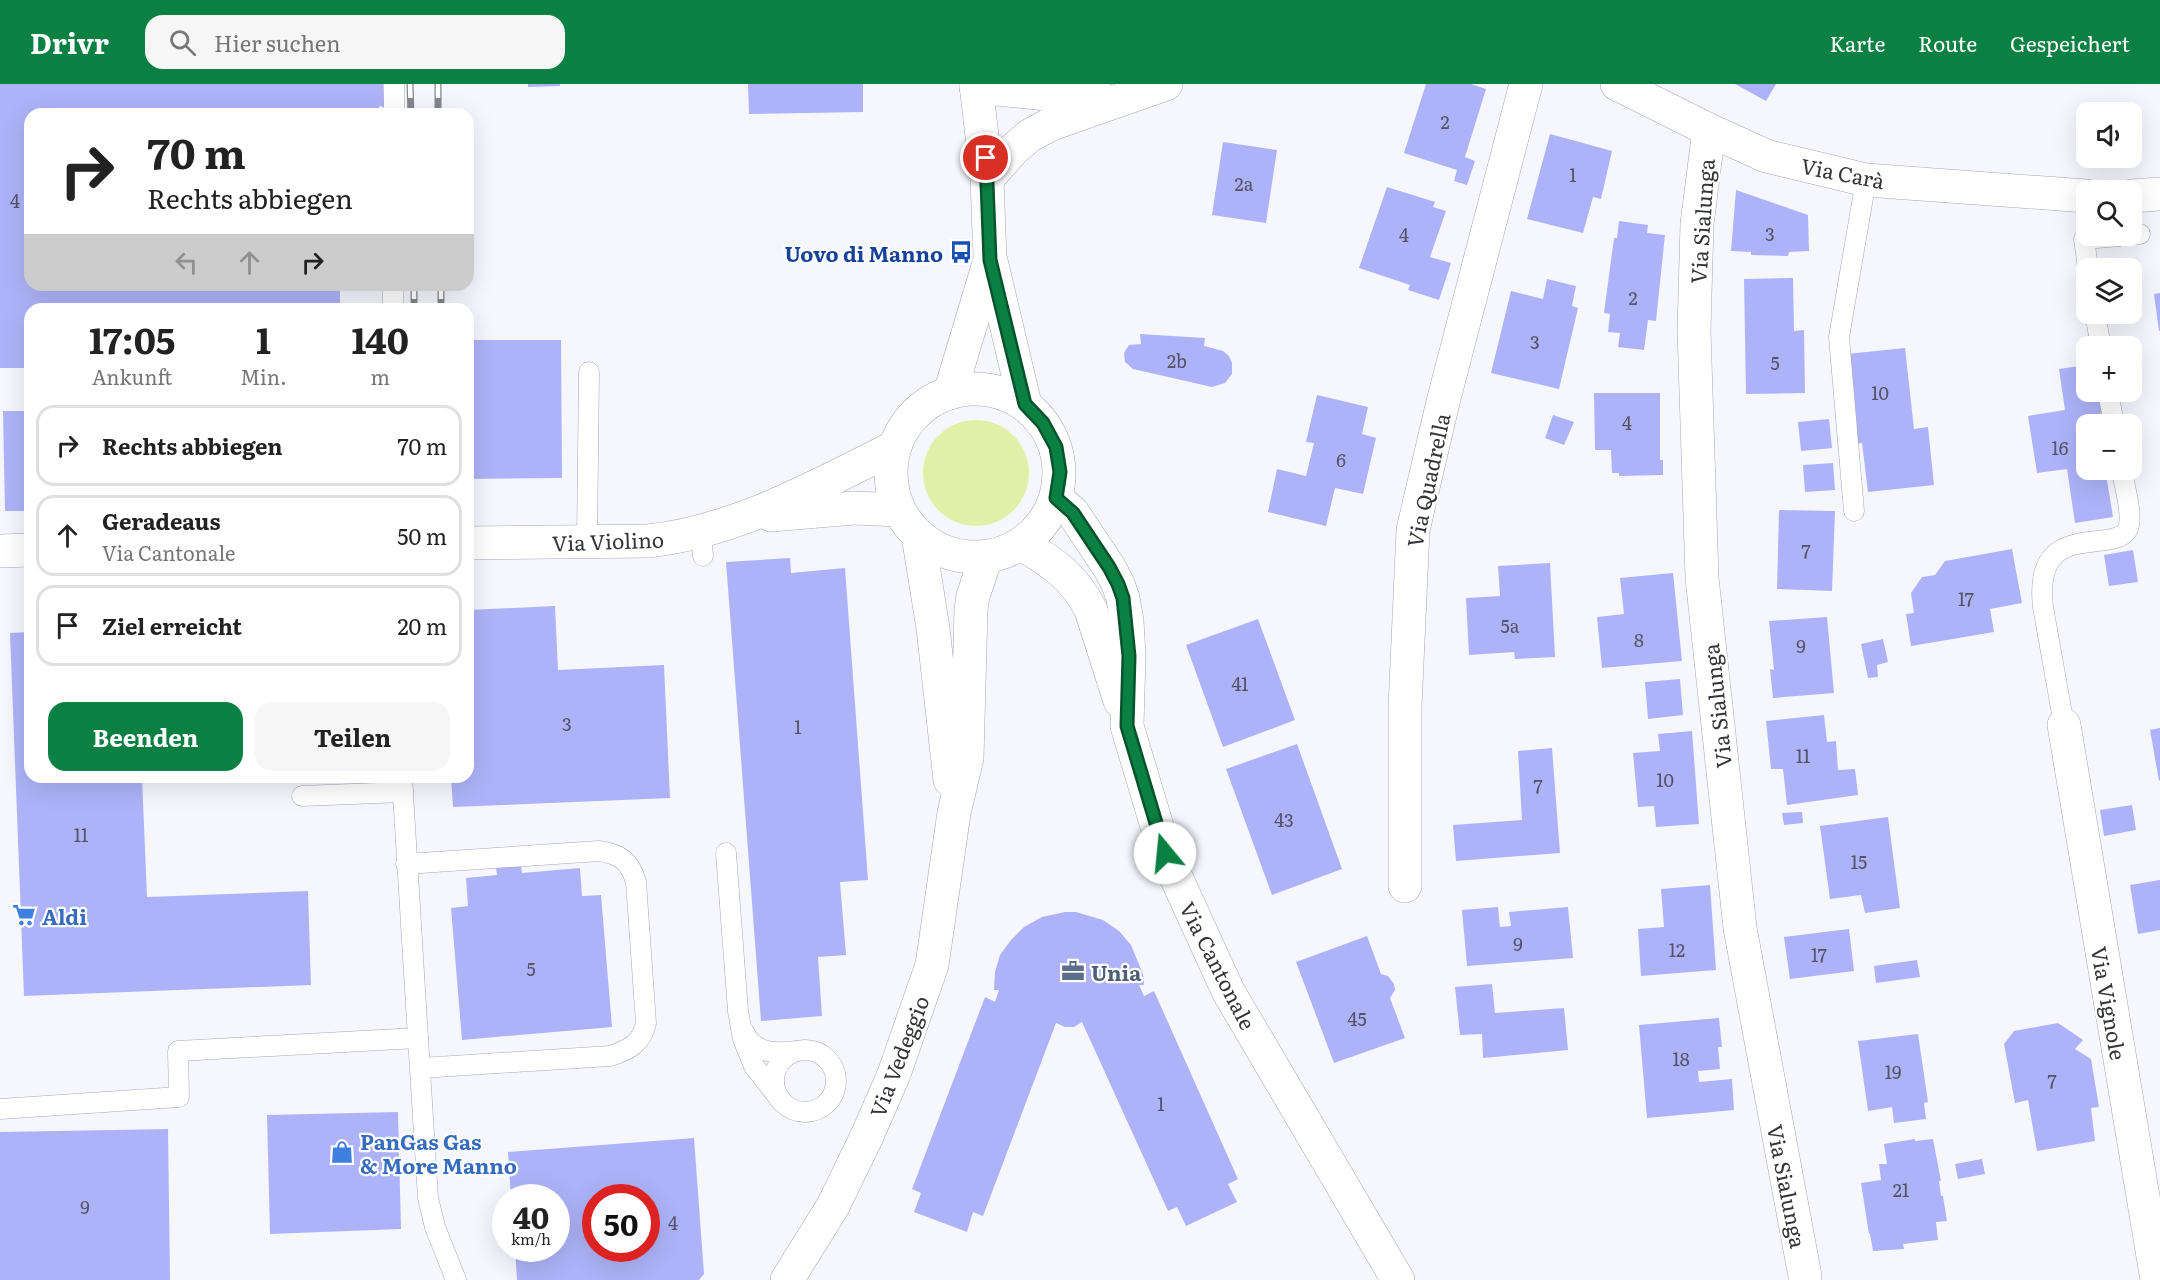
<!DOCTYPE html>
<html lang="de">
<meta charset="utf-8">
<style>
:root{--surface:#fff;--page:#f6f6f6;--text:#222;--muted:#767676;--line:#e0e0e0;--accent:#0b8043}
body{margin:0;font-family:Literata,serif;background:var(--page);color:var(--text);height:100vh;display:flex;flex-direction:column;font-size:22px;white-space:nowrap}
*{box-sizing:border-box;margin:0}
p{font-size:20px;color:var(--muted)}
.icon{flex:none;width:33px;height:33px;fill:none;stroke:currentColor;stroke-width:2;stroke-linecap:round;stroke-linejoin:round}
.map{position:relative;flex:1;overflow:hidden}
.panel{position:absolute;left:24px;top:219px;width:450px;height:480px;display:flex;flex-direction:column;background:var(--surface);border-radius:18px;box-shadow:0 6px 24px #0002}
.panel>*{flex:none}
.top-card{position:absolute;left:24px;top:24px;width:450px;height:183px;border-radius:18px;box-shadow:0 6px 24px #0002;background:#fff;color:var(--text);overflow:hidden}
.controls{position:absolute;left:2076px;top:18px;display:grid;gap:12px}
.controls a{display:grid;place-items:center;width:66px;height:66px;border-radius:12px;background:var(--surface);box-shadow:0 6px 24px #0002;font-size:30px}
.speed{position:absolute;left:492px;top:1100px;display:flex;gap:12px;font-size:30px;font-weight:700;text-align:center}
.speed>*{display:grid;place-content:center;width:78px;height:78px;border-radius:50%;background:var(--surface);box-shadow:0 6px 24px #0002;line-height:1}
.speed small{font-size:15px;font-weight:400}
.speed .limit{border:9px solid #d22;background:#fff;color:#111}
.pin{position:absolute;display:grid;place-items:center;width:51px;height:51px;color:#fff;margin:-26px;border:3px solid #fff;border-radius:50%;box-shadow:0 2px 6px #0007}
.me{position:absolute;width:66px;margin:-33px;rotate:343deg;stroke-linejoin:round;filter:drop-shadow(0 0 4px #0008)}
.turn{display:flex;align-items:center;gap:21px;height:126px;padding:0 24px;font-size:27px}
.turn .icon{width:78px;height:78px;stroke-width:2.5}
.turn b{display:block;font-size:42px;line-height:51px}
.lanes{display:flex;align-items:center;height:57px;padding:0 24px;background:#0003;justify-content:center;gap:30px;direction:ltr}
.lanes .off{opacity:.35}
.eta{display:flex;justify-content:space-evenly;align-items:center;height:102px;text-align:center}
.eta b{font-size:36px;font-weight:700;line-height:42px}
.action{display:flex;gap:12px;margin-top:auto;padding:12px 24px}
.action a{flex:1;height:69px;border-radius:18px;background:var(--accent);color:#fff;font-size:24px;font-weight:700;line-height:69px;text-align:center}
.action a+a{background:var(--page);color:var(--text)}
ul{padding:0;list-style:none}
li{display:flex;align-items:center;gap:18px;height:81px;margin:0 12px 9px;padding:0 12px;border:3px solid var(--line);border-radius:18px}
li div{flex:1}
li b{display:block;font-size:22px}
li em{font-style:normal}
header{display:flex;align-items:center;gap:36px;box-sizing:border-box;height:84px;padding:0 30px;background:var(--accent);color:#fff}
header strong{font-size:28px}
nav{display:flex;gap:33px;margin-inline-start:auto;font-size:21px}
.search{width:420px;height:54px;background:var(--page);display:flex;align-items:center;gap:15px;box-sizing:border-box;padding:0 21px;border-radius:18px;color:var(--muted);font-size:22px}
.map>svg:first-child{display:block}
.green{fill:#e2efa9}
.building{fill:#aeb3f9;fill-rule:evenodd}
.lines{fill:none;stroke-linecap:round;stroke-linejoin:round}
.lane-casing{stroke:#a5a6b1;stroke-width:21}
.street-casing{stroke:#a5a6b1;stroke-width:34}
.secondary-casing{stroke:#a5a6b1;stroke-width:34}
.lane{stroke:#fff;stroke-width:20}
.street{stroke:#fff;stroke-width:33}
.secondary{stroke:#fff;stroke-width:33}
.rail-casing{stroke:#86878c;stroke-width:7}
.rail{stroke:#fff;stroke-width:4.5;stroke-dasharray:14;stroke-linecap:butt}
.route-casing{stroke:#07532c;stroke-width:15}
.route{stroke:#0b8043;stroke-width:10}
.labels{text-anchor:middle;dominant-baseline:central;stroke-width:4.5;stroke-linejoin:round;paint-order:stroke}
.number-label{font-size:18px;fill:#525469}
.street-label{font-size:21px;fill:#343539;stroke:#fff}
.transit-label{font-size:21px;font-weight:bold;fill:#164399;stroke:#fff;text-anchor:end}
.shop-label{font-size:21px;font-weight:bold;fill:#366cbe;stroke:#fff;text-anchor:start}
.service-label{font-size:21px;font-weight:bold;fill:#4e5e75;stroke:#fff;text-anchor:start}
</style>
<header>
<strong>Drivr</strong>
<div class="search"><svg class="icon" aria-label="search" viewBox="0 0 24 24"><circle cx="10" cy="10" r="6"/><path d="M15 15l6 6"/></svg>Hier suchen</div>
<nav><a>Karte</a><a>Route</a><a>Gespeichert</a></nav>
</header>
<div class="map">
<svg width="2160" height="1196" viewBox="0 0 2160 1196">
<rect width="100%" height="100%" fill="#f6f7fe"/>
<!-- green -->
<circle class="green" cx="976" cy="389" r="53"/>
<!-- building -->
<g class="building">
<path d="M0 0H383L384 23 379 22V30H30V201H340V225H30V284H0Z"/>
<path d="M528 0H560V2L528 3Z"/>
<path d="M748 0H863V28L749 30Z"/>
<path d="M1426 0H1471L1486 5 1465 73 1475 77 1467 101 1454 97 1457 86 1404 69Z"/>
<path d="M1735 0H1776L1766 17Z"/>
<path d="M1550 50 1612 67 1601 115 1593 113 1583 149 1527 135Z"/>
<path d="M1223 58 1277 66 1266 139 1212 131Z"/>
<path d="M1387 103 1435 118 1433 123 1446 127 1430 173 1451 179 1439 216 1408 206 1410 201 1359 184Z"/>
<path d="M1736 106 1808 131 1809 167 1789 168 1788 172 1751 171V168L1731 167Z"/>
<path d="M1619 137 1648 141 1647 149 1665 151 1656 237 1648 236 1644 266 1618 263 1620 249 1608 248 1610 230 1604 229 1614 154H1617Z"/>
<path d="M1793 194 1794 247 1804 246 1805 309 1746 310 1744 195Z"/>
<path d="M1547 195 1576 202 1572 222 1578 224 1559 305 1491 289 1511 207 1543 215Z"/>
<path d="M2160 209V247H2159L2154 210Z"/>
<path d="M1140 250 1205 254 1204 262 1223 267 1229 272 1232 279V290L1225 299 1212 303 1133 285 1125 278 1124 269 1129 261 1141 260Z"/>
<path d="M468 256H561L562 394 468 395Z"/>
<path d="M1905 264 1914 345 1928 343 1934 401 1868 408 1862 359 1857 360 1847 270Z"/>
<path d="M2086 281V308H2106L2105 340H2086V386H2108L2109 389 2106 390 2113 433 2075 439 2067 385 2037 389 2028 332 2065 326 2059 285Z"/>
<path d="M1594 309H1660V376H1663V391L1619 392V389H1612L1611 366H1595Z"/>
<path d="M1317 311 1368 323 1362 350 1376 354 1363 410 1335 404 1326 442 1268 428 1277 385 1306 392 1314 359 1306 358Z"/>
<path d="M3 327H30V427H5Z"/>
<path d="M1553 331 1574 338 1564 361 1545 354Z"/>
<path d="M1829 335 1832 364 1801 367 1798 338Z"/>
<path d="M1833 379 1835 406 1805 408 1803 381Z"/>
<path d="M1779 426 1835 427 1832 507 1777 505Z"/>
<path d="M2012 465 2022 519 1990 525 1994 548 1911 562 1906 530 1914 529 1911 509 1922 493 1935 491 1945 477Z"/>
<path d="M2133 466 2138 498 2109 502 2104 471Z"/>
<path d="M790 474 791 489 845 484 868 796 840 798 846 871 818 873 822 932 761 937 726 478Z"/>
<path d="M1550 479 1555 573 1515 575 1514 568 1469 571 1466 514 1500 512 1498 482Z"/>
<path d="M1673 489 1682 577 1602 584 1597 533 1624 530 1620 494Z"/>
<path d="M555 522 558 586 664 581 670 714 453 723 451 693H468V526Z"/>
<path d="M1827 533 1834 609 1773 614 1770 585 1774 586 1769 537Z"/>
<path d="M1258 535 1295 636 1223 663 1186 561Z"/>
<path d="M30 548V693H142L147 813 308 807 311 901 24 912 10 549Z"/>
<path d="M1883 555 1888 578 1877 581 1878 593 1868 594 1861 560Z"/>
<path d="M1680 595 1683 631 1648 635 1645 598Z"/>
<path d="M1824 631 1827 658 1836 657 1838 686 1855 685 1858 711 1787 721 1783 685H1771L1766 637Z"/>
<path d="M2160 644V696L2159 697 2150 646Z"/>
<path d="M1692 647 1699 740 1656 743 1654 722 1638 723 1633 669 1660 667 1658 650Z"/>
<path d="M1297 660 1342 785 1272 811 1226 685Z"/>
<path d="M1552 664 1560 769 1456 777 1453 741 1522 736 1518 667Z"/>
<path d="M2132 721 2136 746 2104 752 2100 726Z"/>
<path d="M1802 728 1803 739 1784 741 1782 729Z"/>
<path d="M1888 733 1900 824 1865 829 1861 811 1830 815 1820 742Z"/>
<path d="M521 781 522 789 580 784 582 812 601 811 612 943 462 956 451 824 468 822 466 794 497 791 496 783Z"/>
<path d="M2160 796V846L2138 850 2130 801Z"/>
<path d="M1710 801 1716 886 1641 892 1638 845 1664 843 1661 805Z"/>
<path d="M1498 823 1500 843 1511 842 1509 828 1568 823 1573 874 1467 882 1462 826Z"/>
<path d="M1065 828H1076L1103 836 1119 847 1131 861 1143 890 1144 901H1139L1144 912 1154 907 1238 1095 1228 1100 1237 1118 1186 1142 1177 1123 1168 1127 1082 938 1074 943H1065L1056 939 983 1132 973 1128 967 1148 914 1128 921 1109 912 1105 985 913 995 918 999 906H994L995 888 1000 871 1011 856 1024 843 1042 833Z"/>
<path d="M1849 845 1854 887 1790 895 1784 853Z"/>
<path d="M1367 852 1381 890 1388 892 1394 900 1395 906 1390 914 1405 954 1334 979 1296 878Z"/>
<path d="M1917 876 1920 893 1876 899 1874 882Z"/>
<path d="M1492 900 1495 929 1564 924 1568 966 1483 974 1482 950 1460 951 1455 903Z"/>
<path d="M1719 934 1722 963H1718L1720 985 1698 987 1699 998 1732 995 1734 1026 1647 1034 1639 941Z"/>
<path d="M2058 939 2083 956 2075 965 2091 975 2099 1023 2091 1024 2095 1057 2037 1067 2028 1016 2015 1019 2004 960 2014 947Z"/>
<path d="M1918 950 1928 1018 1924 1019 1926 1035 1894 1039 1892 1023 1868 1027 1858 957Z"/>
<path d="M398 1028 401 1145 270 1150 267 1031Z"/>
<path d="M168 1045 170 1196H0V1048Z"/>
<path d="M694 1054 704 1190 699 1196H517L515 1164H556V1113H511L508 1068ZM596 1113H646V1164H596Z"/>
<path d="M1915 1055V1057L1933 1055 1941 1097H1939L1941 1112H1943L1947 1137 1936 1138 1938 1156 1903 1160 1904 1165 1873 1167 1870 1150H1869L1861 1099 1881 1096 1879 1080H1887L1884 1060Z"/>
<path d="M1982 1075 1985 1090 1958 1095 1955 1080Z"/>
</g>
<g class="lines">
<!-- lane casing -->
<g class="lane-casing">
<g id="lane">
<path d="M394 30V0"/>
<path d="M2132 150H2140"/>
<path d="M2088 184 2084 155 2120 152"/>
<path d="M393 225V201"/>
<path d="M2095 230 2101 262"/>
<path d="M2108 308 2114 340"/>
<path d="M1854 427 1839 253 1866 96"/>
<path d="M701 448 703 472"/>
<path d="M587 457 589 288"/>
<path d="M2064 641 2043 523C2032 428 2122 476 2129 441 2132 427 2124 401 2122 386"/>
<path d="M302 712 403 708"/>
<path d="M726 769 738 927 743 955 754 982 782 1018"/>
<path d="M406 780 599 767C620 770 630 777 636 798L646 939C642 959 629 966 610 972L421 984"/>
<path d="M743 946C753 970 775 970 797 967"/>
<path d="M418 954 428 1114 435 1143 456 1196"/>
<circle cx="805" cy="997" r="31"/>
<path d="M0 1025 179 1013 178 967 418 954 402 693"/>
</g>
</g>
<!-- street casing -->
<g class="street-casing">
<g id="street">
<path d="M1617 0 1709 46 1766 72 1866 96 2086 112"/>
<path d="M976 3 1038 9 1072 15H1102"/>
<path d="M1709 46 1697 140 1694 246 1702 494 1740 844 1805 1192"/>
<path d="M987 95 1013 66 1029 52 1049 41 1166 0"/>
<path d="M2132 112 2160 110"/>
<path d="M771 431 854 424 899 426"/>
<path d="M468 459 648 457C735 448 817 402 895 363"/>
<path d="M0 467 30 466"/>
<path d="M2064 641 2157 1196"/>
<path d="M1405 802V623L1413 446 1443 318 1526 0"/>
</g>
</g>
<!-- secondary casing -->
<g class="secondary-casing">
<g id="secondary">
<path d="M991 177 1025 320"/>
<circle cx="975" cy="389" r="84"/>
<path d="M950 309 990 176 987 95 976 0"/>
<path d="M1056 414 1073 429 1109 483 1118 500 1123 514 1127 537 1129 572 1127 642 1165 769 1228 907 1398 1196"/>
<path d="M918 451 933 544 950 696"/>
<path d="M1021 460C1053 478 1074 493 1091 526L1120 617"/>
<path d="M787 1196 833 1122 867 1052 894 990 932 881 954 729 967 674 971 525 973 512 986 473"/>
</g>
</g>
<!-- lane -->
<use href="#lane" class="lane"/>
<!-- street -->
<use href="#street" class="street"/>
<!-- secondary -->
<use href="#secondary" class="secondary"/>
<!-- rail casing -->
<g class="rail-casing">
<g id="rail">
<path d="M410 0 411 30"/>
<path d="M438 0V30"/>
<path d="M414 201V217"/>
<path d="M441 201V217"/>
</g>
</g>
<!-- rail -->
<use href="#rail" class="rail"/>
</g>
<g class="lines">
<!-- route casing -->
<g class="route-casing">
<path id="route" d="M986 74 990 176 1025 320 1043 339 1056 363 1060 388 1056 414 1073 429 1109 483 1118 500 1123 514 1129 572 1127 642 1165 769"/>
</g>
<!-- route -->
<use href="#route" class="route"/>
</g>
<!-- icons -->
<defs>
<g id="bus-bare" transform="scale(1.8)"><path d="M-5-6H5V4H4V6H2V4H-2V6H-4V4H-5ZM-3.5-4V0h7V-4ZM-3.5 1.2v1.5H-2V1.2ZM2 1.2v1.5H3.5V1.2Z" fill="#1a4fb4" stroke="#fff" stroke-width="2.5" paint-order="stroke"/></g>
<g id="supermarket-bare" transform="scale(1.8)"><path d="M-6-5.5h2.5l.6 2H6L4.5 2H-2.5L-4.4-4H-6ZM-1.5 3.2a1.3 1.3 0 1 0 .1 0ZM3 3.2a1.3 1.3 0 1 0 .1 0Z" fill="#3f7fe0" stroke="#fff" stroke-width="2.5" paint-order="stroke"/></g>
<g id="office-bare" transform="scale(1.8)"><path d="M-6-3h4V-5.5h4V-3h4V5H-6ZM-1-4.5V-3h2v-1.5ZM-6 0V1H6V0Z" fill="#5c6f8a" stroke="#fff" stroke-width="2.5" paint-order="stroke"/></g>
<g id="shop-bare" transform="scale(1.8)"><path d="M-5-2.5h2.3a2.7 3.5 0 0 1 5.4 0H5L5.5 6h-11ZM-1.5-2.5h3a1.5 2.3 0 0 0-3 0Z" fill="#3f7fe0" stroke="#fff" stroke-width="2.5" paint-order="stroke"/></g>
</defs>
<g fill-rule="evenodd">
<use href="#bus-bare" x="961" y="168"/>
<use href="#supermarket-bare" x="24" y="831"/>
<use href="#office-bare" x="1073" y="887"/>
<use href="#shop-bare" x="342" y="1068"/>
</g>
<g class="labels">
<!-- number labels -->
<g class="number-label">
<text x="1445" y="37">2</text>
<text x="1573" y="90">1</text>
<text x="1244" y="99">2a</text>
<text x="15" y="116">4</text>
<text x="1770" y="149">3</text>
<text x="1404" y="150">4</text>
<text x="1633" y="213">2</text>
<text x="1535" y="257">3</text>
<text x="1177" y="276">2b</text>
<text x="1775" y="278">5</text>
<text x="1880" y="308">10</text>
<text x="1627" y="338">4</text>
<text x="2060" y="363">16</text>
<text x="1341" y="375">6</text>
<text x="1806" y="466">7</text>
<text x="1966" y="514">17</text>
<text x="1510" y="541">5a</text>
<text x="1639" y="555">8</text>
<text x="1801" y="561">9</text>
<text x="1240" y="599">41</text>
<text x="567" y="639">3</text>
<text x="798" y="642">1</text>
<text x="1803" y="671">11</text>
<text x="1665" y="695">10</text>
<text x="1538" y="701">7</text>
<text x="1284" y="735">43</text>
<text x="81" y="750">11</text>
<text x="1859" y="777">15</text>
<text x="1518" y="859">9</text>
<text x="1677" y="865">12</text>
<text x="1819" y="870">17</text>
<text x="531" y="884">5</text>
<text x="1357" y="934">45</text>
<text x="1681" y="974">18</text>
<text x="1893" y="987">19</text>
<text x="2052" y="996">7</text>
<text x="1161" y="1019">1</text>
<text x="1901" y="1105">21</text>
<text x="85" y="1122">9</text>
<text x="673" y="1138">4</text>
</g>
<!-- street labels -->
<g class="street-label">
<text transform="translate(1843 88) rotate(11)">Via Carà</text>
<text transform="translate(1701 137) rotate(-86)">Via Sialunga</text>
<text transform="translate(1427 396) rotate(-78)">Via Quadrella</text>
<text transform="translate(608 456) rotate(-2)">Via Violino</text>
<text transform="translate(1716 622) rotate(-96)">Via Sialunga</text>
<text transform="translate(1219 881) rotate(63)">Via Cantonale</text>
<text transform="translate(2110 919) rotate(80)">Via Vignole</text>
<text transform="translate(898 972) rotate(-69)">Via Vedeggio</text>
<text transform="translate(1788 1102) rotate(79)">Via Sialunga</text>
</g>
<!-- transit labels -->
<g class="transit-label">
<text x="943" y="168">Uovo di Manno</text>
</g>
<!-- shop labels -->
<g class="shop-label">
<text x="42" y="831">Aldi</text>
<text x="360" y="1056">PanGas Gas<tspan x="360" dy="24">&amp; More Manno</tspan></text>
</g>
<!-- service labels -->
<g class="service-label">
<text x="1091" y="887">Unia</text>
</g>
</g>
</svg>
<div class="controls">
<a><svg class="icon" aria-label="sound" viewBox="0 0 24 24"><path d="M4 9h4l5-4v14l-5-4H4zM17 9q2 3 0 6"/></svg></a>
<a><svg class="icon" aria-label="search" viewBox="0 0 24 24"><circle cx="10" cy="10" r="6"/><path d="M15 15l6 6"/></svg></a>
<a><svg class="icon" aria-label="layers" viewBox="0 0 24 24"><path d="M12 4l9 5-9 5-9-5zM3 14l9 5 9-5"/></svg></a>
<a>+</a>
<a>−</a>
</div>
<div class="speed"><div>40<small>km/h</small></div><div class="limit">50</div></div>
<div class="pin" style="left:986px;top:74px;background:#d93025"><svg class="icon" aria-label="arrive" viewBox="0 0 24 24"><path d="M6 21V4h12l-3 4 3 4H6"/></svg></div>
<svg class="me" style="left:1165px;top:769px" viewBox="-20 -20 40 40"><circle r="19" fill="#fff"/><path d="M0-13L10 11 0 6-10 11z" fill="#0b8043"/></svg>
<div class="top-card">
<div class="turn"><svg class="icon" aria-label="right" viewBox="0 0 24 24"><path d="M7 20v-9h11M14 6l5 5-5 5"/></svg><div><b>70 m</b>Rechts abbiegen</div></div>
<div class="lanes"><svg class="icon off" aria-label="left" viewBox="0 0 24 24"><path d="M17 20v-9H6M10 6l-5 5 5 5"/></svg><svg class="icon off" aria-label="ahead" viewBox="0 0 24 24"><path d="M12 20V5M6 11l6-6 6 6"/></svg><svg class="icon" aria-label="right" viewBox="0 0 24 24"><path d="M7 20v-9h11M14 6l5 5-5 5"/></svg></div>
</div>
<section class="panel">
<div class="eta">
<div><b>17:05</b><p>Ankunft</p></div>
<div><b>1</b><p>Min.</p></div>
<div><b>140</b><p>m</p></div>
</div>
<ul>
<li><svg class="icon" aria-label="right" viewBox="0 0 24 24"><path d="M7 20v-9h11M14 6l5 5-5 5"/></svg><div><b>Rechts abbiegen</b></div><em>70 m</em></li>
<li><svg class="icon" aria-label="ahead" viewBox="0 0 24 24"><path d="M12 20V5M6 11l6-6 6 6"/></svg><div><b>Geradeaus</b><p>Via Cantonale</p></div><em>50 m</em></li>
<li><svg class="icon" aria-label="arrive" viewBox="0 0 24 24"><path d="M6 21V4h12l-3 4 3 4H6"/></svg><div><b>Ziel erreicht</b></div><em>20 m</em></li>
</ul>
<div class="action"><a>Beenden</a><a>Teilen</a></div>
</section>
</div>
